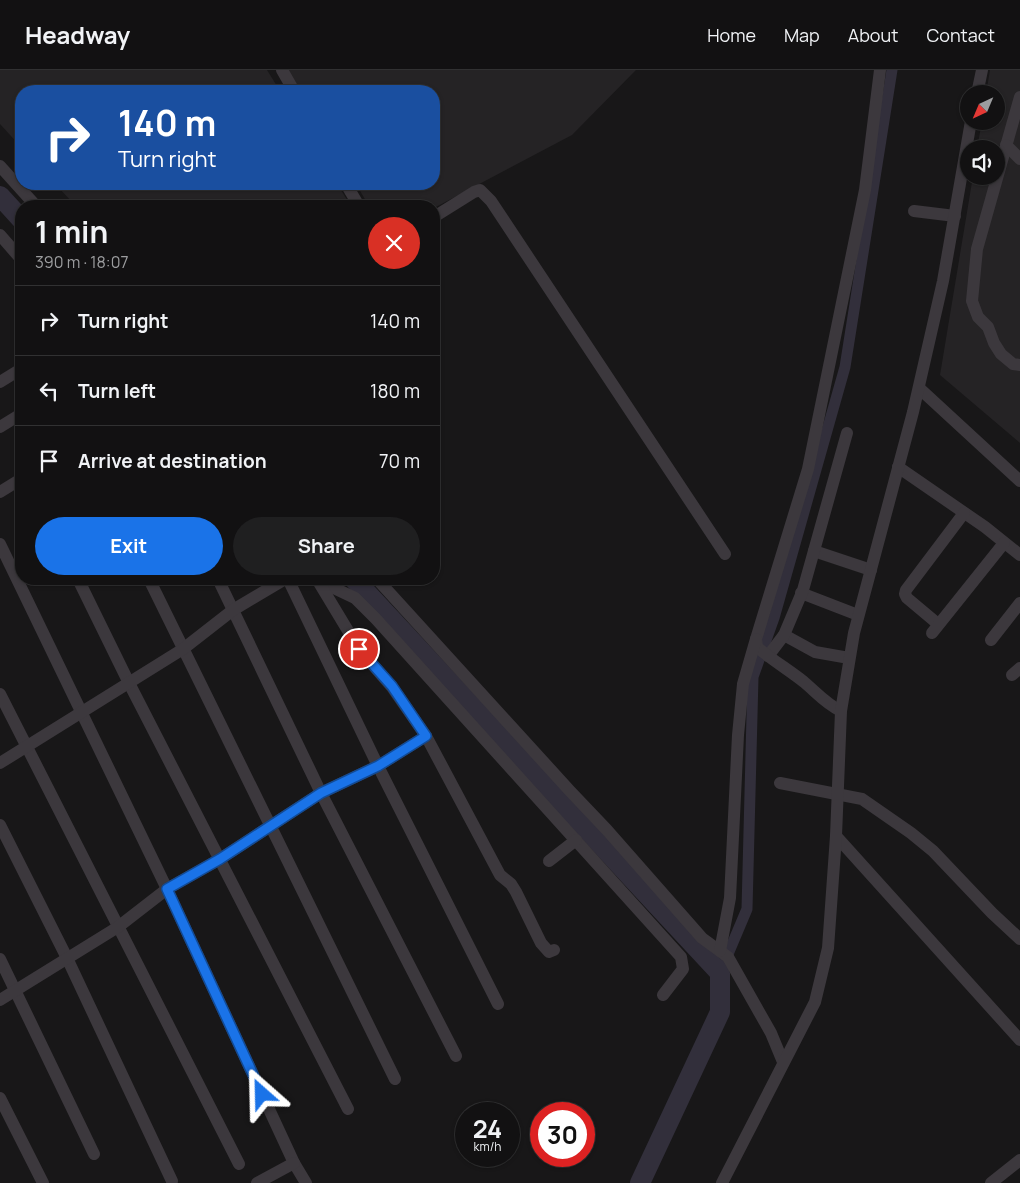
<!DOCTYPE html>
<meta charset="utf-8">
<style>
:root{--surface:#121112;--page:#1f1f20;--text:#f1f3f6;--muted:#9c9d9f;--line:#313132;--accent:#1a73e8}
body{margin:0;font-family:Manrope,sans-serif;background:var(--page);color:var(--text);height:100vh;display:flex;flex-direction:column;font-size:19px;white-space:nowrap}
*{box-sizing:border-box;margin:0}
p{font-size:16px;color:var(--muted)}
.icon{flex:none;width:28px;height:28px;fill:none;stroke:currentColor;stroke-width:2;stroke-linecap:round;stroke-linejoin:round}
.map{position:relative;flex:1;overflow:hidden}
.side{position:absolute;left:15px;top:130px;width:425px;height:385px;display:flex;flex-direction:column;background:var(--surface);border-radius:20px;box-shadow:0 1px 4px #0004,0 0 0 1px var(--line)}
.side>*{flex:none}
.top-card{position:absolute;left:15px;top:15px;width:425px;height:105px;border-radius:20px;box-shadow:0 1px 4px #0004,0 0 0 1px var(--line);background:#1a4fa0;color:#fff;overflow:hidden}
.needle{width:32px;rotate:224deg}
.tools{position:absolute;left:960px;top:15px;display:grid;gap:10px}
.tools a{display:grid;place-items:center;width:45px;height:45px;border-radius:50%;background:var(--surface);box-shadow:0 1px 4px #0004,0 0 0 1px var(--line);font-size:25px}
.speed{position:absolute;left:455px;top:1032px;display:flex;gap:10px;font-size:25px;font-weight:700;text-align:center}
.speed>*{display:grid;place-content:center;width:65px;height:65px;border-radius:50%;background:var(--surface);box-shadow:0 1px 4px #0004,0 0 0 1px var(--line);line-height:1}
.speed small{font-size:12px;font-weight:400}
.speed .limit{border:8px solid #d22;background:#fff;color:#111}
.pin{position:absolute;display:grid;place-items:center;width:42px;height:42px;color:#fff;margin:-21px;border:2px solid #fff;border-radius:50%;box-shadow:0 1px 5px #0007}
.me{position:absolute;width:55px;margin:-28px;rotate:335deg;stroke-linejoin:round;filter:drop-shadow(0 0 4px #0008)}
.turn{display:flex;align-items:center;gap:18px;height:105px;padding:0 20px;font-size:22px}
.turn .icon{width:65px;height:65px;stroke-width:2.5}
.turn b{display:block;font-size:35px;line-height:42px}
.round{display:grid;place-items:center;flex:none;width:52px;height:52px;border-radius:26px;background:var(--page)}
.headline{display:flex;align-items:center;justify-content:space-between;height:85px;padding:0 20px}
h1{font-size:30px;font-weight:700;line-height:38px}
.cta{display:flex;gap:10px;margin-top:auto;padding:10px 20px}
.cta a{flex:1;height:58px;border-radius:30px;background:var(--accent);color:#fff;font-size:20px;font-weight:700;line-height:58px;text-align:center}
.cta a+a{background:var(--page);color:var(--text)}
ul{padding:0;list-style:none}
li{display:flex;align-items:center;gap:15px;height:70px;padding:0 20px;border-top:1px solid var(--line)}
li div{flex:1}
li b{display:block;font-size:19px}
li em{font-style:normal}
header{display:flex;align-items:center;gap:30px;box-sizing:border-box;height:70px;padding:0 25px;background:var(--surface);border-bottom:1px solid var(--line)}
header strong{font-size:24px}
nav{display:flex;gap:28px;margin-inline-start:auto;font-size:18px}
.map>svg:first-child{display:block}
.built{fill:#252325}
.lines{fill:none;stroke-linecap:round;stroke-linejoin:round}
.canal{stroke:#322f3b;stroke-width:11}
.river{stroke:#322f3b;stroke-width:20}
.minor{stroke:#3c383d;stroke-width:12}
.route-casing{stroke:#114b97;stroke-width:12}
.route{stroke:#1a73e8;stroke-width:9}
</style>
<header>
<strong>Headway</strong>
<nav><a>Home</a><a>Map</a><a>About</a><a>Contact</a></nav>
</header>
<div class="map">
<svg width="1020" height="1113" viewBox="0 0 1020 1113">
<rect width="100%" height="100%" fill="#181718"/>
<!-- built -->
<g class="built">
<path d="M0 0H267L280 21H21V77L0 54Z"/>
<path d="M286 0H636L572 65 434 138V136H369L356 114H434V21H299Z"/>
<path d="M990 0H1020V373L940 305 973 106H996V79H977L982 51H996V24H986Z"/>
<path d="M55 114H337L351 136H76Z"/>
</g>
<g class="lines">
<!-- canal -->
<path class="canal" d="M720 903 747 839 753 607 774 548 845 297 892 0"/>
<!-- river -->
<g class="river">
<path d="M0 126 21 149"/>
<path d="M354 509 720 903V942L640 1113"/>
</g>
<!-- minor -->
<g class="minor">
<path d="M282 0 294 21"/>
<path d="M977 24 982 0"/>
<path d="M1020 27 977 179 972 231 978 247 988 257 994 273 1001 284 1013 294 1020 295"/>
<path d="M1006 75 1020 89"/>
<path d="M0 96 36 136"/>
<path d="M346 114 359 136"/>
<path d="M914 141 955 146"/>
<path d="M434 147 474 122 480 120 491 131 725 484"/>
<path d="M0 165 21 189"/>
<path d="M0 312 21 299"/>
<path d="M919 318 1020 411"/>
<path d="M0 357 21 344"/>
<path d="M898 397 985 457 1020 485"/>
<path d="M0 422 21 409"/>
<path d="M0 474 167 819 294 1093 306 1113"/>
<path d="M814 481 871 500"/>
<path d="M78 509 129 613 348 1039"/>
<path d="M149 509 395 1009"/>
<path d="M218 509 321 723 456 986"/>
<path d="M288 509 378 696 498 934"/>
<path d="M315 509 355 528 376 549 681 887 683 899 663 925"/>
<path d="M377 509 570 721 607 760 702 868 728 887 771 963 783 992"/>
<path d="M318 511 359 579 392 617 426 666 500 805 511 814 516 822 541 873 549 882 554 880"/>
<path d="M801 523 858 545"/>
<path d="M938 554 907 528 905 524 906 520 964 443"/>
<path d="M932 563 1004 473"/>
<path d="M784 565 815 582 849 588"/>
<path d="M991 570 1020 533"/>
<path d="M768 586 784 565 803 520 847 363"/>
<path d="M1012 605 1020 598"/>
<path d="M0 624 239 1094"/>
<path d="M841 641C826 634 817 623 804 612 789 600 772 590 757 577L756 569 808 399 865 120 880 0"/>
<path d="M0 693 183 579 233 540 285 509"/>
<path d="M780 713 862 729 911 763 933 781 992 843 1020 869"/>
<path d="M0 755 67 888 172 1111"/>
<path d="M836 766 1020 970"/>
<path d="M549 791 576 770"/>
<path d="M720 881 730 828 738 665 743 614 756 569"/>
<path d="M0 889 94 1084"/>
<path d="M0 930 118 857 167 819 220 789 321 723 378 696 426 666"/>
<path d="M0 1028 43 1113"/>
<path d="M257 1113 294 1093"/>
<path d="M722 1113 815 932 828 878 836 766 841 641 854 563 913 342 943 211 971 51"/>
<path d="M991 1113 1020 1090"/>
</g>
</g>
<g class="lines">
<!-- route casing -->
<g class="route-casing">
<path id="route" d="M262 1024 167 819 220 789 321 723 378 696 426 666 392 616 359 579"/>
</g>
<!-- route -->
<use href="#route" class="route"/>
</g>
</svg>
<div class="tools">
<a><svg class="needle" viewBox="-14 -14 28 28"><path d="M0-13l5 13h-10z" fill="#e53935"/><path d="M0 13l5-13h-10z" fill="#9c9d9f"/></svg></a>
<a><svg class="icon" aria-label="sound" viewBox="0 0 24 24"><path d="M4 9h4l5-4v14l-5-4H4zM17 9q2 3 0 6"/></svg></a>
</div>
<div class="speed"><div>24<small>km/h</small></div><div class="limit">30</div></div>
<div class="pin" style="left:359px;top:579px;background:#d93025"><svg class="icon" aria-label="arrive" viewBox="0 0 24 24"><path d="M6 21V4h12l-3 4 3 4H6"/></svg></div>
<svg class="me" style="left:262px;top:1024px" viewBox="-20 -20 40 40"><path d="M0-17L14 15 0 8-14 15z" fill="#1a73e8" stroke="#fff" stroke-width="4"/></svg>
<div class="top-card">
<div class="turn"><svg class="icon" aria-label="right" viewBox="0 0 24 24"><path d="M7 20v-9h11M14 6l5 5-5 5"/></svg><div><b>140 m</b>Turn right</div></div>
</div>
<section class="side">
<div class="headline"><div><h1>1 min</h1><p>390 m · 18:07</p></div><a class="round" style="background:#d93025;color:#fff"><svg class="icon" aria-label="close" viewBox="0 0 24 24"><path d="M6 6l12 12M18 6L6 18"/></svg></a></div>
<ul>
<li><svg class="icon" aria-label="right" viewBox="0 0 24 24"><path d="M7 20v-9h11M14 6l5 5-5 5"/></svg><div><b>Turn right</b></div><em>140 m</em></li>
<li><svg class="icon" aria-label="left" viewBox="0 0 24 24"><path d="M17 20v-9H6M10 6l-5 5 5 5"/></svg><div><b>Turn left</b></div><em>180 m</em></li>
<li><svg class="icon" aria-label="arrive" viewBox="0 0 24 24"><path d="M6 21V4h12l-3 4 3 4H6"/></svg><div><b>Arrive at destination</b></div><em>70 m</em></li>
</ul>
<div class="cta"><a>Exit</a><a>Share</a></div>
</section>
</div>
